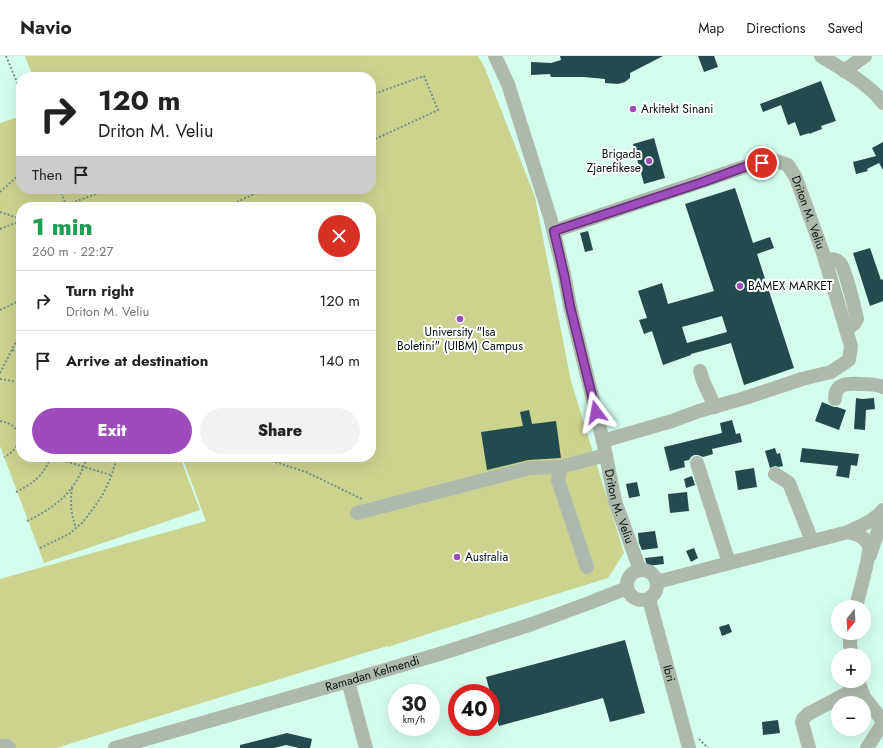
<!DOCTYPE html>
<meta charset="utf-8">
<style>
:root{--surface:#fff;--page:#f2f2f2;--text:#222;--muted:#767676;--line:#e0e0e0;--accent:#9e4cbb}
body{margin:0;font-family:Jost,sans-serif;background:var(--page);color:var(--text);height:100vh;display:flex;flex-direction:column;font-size:15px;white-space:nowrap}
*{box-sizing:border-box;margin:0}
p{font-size:13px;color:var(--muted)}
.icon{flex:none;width:22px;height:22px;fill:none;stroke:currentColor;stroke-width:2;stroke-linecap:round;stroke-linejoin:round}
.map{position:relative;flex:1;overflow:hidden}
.details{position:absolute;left:16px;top:146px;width:360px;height:260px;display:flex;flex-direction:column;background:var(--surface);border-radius:16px;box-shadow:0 4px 16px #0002}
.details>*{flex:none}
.banner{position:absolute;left:16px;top:16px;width:360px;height:122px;border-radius:16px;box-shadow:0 4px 16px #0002;background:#fff;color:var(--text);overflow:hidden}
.needle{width:26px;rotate:198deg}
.tools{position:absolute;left:831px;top:544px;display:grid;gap:8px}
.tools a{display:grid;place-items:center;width:40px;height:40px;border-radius:50%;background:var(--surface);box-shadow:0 4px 16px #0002;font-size:20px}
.speed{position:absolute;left:388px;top:628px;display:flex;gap:8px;font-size:20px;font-weight:700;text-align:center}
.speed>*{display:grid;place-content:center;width:52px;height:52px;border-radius:50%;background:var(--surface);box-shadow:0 4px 16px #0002;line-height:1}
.speed small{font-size:10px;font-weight:400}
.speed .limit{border:6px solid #d22;background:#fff;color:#111}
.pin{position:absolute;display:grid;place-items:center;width:34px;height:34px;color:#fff;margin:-17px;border:2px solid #fff;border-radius:50%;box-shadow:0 1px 4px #0007}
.me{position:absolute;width:44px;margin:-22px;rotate:347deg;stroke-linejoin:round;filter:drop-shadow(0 0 3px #0008)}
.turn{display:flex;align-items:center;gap:14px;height:84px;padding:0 16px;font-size:18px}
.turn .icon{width:52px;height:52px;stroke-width:2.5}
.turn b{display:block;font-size:28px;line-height:34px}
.then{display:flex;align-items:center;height:38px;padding:0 16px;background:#0003;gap:8px;font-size:15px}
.round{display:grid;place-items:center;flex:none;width:42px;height:42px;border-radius:21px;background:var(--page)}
.head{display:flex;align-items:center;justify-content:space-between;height:68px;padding:0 16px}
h1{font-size:24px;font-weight:800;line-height:30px;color:#1e9e55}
.action{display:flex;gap:8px;margin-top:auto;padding:8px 16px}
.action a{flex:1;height:46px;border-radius:24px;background:var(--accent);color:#fff;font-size:16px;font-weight:800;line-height:46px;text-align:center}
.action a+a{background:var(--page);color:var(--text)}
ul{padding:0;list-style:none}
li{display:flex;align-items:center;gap:12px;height:60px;padding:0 16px;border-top:1px solid var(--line)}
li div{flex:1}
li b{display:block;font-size:15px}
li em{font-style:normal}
header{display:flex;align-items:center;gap:24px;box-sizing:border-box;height:56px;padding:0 20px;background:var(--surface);border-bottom:1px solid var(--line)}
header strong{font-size:19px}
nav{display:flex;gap:22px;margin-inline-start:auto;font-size:14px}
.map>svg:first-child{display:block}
.green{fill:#ccd38f}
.building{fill:#224b4e;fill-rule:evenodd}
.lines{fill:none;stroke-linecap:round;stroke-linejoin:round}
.path{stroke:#769388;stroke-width:2;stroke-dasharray:2 2;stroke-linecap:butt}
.minor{stroke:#aeb9ad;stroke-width:14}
.route-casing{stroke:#67317a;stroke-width:10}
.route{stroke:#9e4cbb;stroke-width:7}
.poi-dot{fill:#9e4cbb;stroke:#fff;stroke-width:1.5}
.labels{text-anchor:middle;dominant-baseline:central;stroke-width:4;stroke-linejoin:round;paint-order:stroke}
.poi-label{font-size:12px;fill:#03110c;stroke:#fff;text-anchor:start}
.street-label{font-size:12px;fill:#03110c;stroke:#fff}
</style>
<header>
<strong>Navio</strong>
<nav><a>Map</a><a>Directions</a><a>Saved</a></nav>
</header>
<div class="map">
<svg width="883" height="692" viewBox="0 0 883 692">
<rect width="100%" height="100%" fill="#d4fdee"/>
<!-- green -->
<path class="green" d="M25 0H478L484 10 535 141 571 325 624 497 608 522 440 574 388 591 387 590 56 692H0V523L206 465 182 401H371V151H21V401H180L200 454 44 507 0 390V67L21 60V133H371V21H33Z"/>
<!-- building -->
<g class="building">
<path d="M560 0H663L630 17V22L625 26 618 28 605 27V23L584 21H551L550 18 531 19V6L551 7 561 4Z"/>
<path d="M698 0H714L718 11 704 16Z"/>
<path d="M821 25 836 65 821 70 822 73 809 78V77L800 80 795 66 788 69 781 49 763 56 760 48Z"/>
<path d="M654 82 665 122 644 128 633 88Z"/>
<path d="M883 86V114L879 107 867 113 868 115 856 118 853 106 876 100 872 92Z"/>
<path d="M735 132 753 187 770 181 774 192 757 198 794 312 744 329 731 287 691 298V299L663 309 652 275 644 278 639 264 647 262 638 235 662 227 668 248 714 235 685 148ZM722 260 727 276 687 287 682 271Z"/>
<path d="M588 175 593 194 585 196 580 177Z"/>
<path d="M870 192 881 224 883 223V245L870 250 853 197Z"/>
<path d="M856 342 862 343 874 342 875 353 866 354 865 374 854 373Z"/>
<path d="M822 346 834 351H837L846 354 839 374 815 365Z"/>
<path d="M529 354 532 368 556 365 561 402 528 404 487 414 481 376 523 370 520 356Z"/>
<path d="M732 364 736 378 740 377 742 386 712 393 713 398 703 401 698 399H694L691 401 689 404 684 405 685 411 670 415 664 391 722 377 720 367Z"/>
<path d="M775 392 777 398 780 397 783 410 779 411 775 410 770 412 765 395Z"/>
<path d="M802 392 859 398 857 410 851 409 849 422 836 420 838 410 800 406Z"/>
<path d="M754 412 757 431 738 434 735 415Z"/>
<path d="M692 420 695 429 686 432 684 423Z"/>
<path d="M637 426 640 440 629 442 626 428Z"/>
<path d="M687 436 689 455 670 457 668 438Z"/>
<path d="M655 475 658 492 642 494 639 487 638 477Z"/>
<path d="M694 492 698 502 691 506 686 495Z"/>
<path d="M663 500 664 508 647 510 645 502Z"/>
<path d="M729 568 732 576 722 580 719 571Z"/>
<path d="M625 584 645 657 610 666 603 642 499 670 486 621Z"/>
<path d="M778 664 780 677 763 679 762 666Z"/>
<path d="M287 677 312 683 310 692H299L286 689 274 692H240V689Z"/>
</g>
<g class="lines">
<!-- path -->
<g class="path">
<path d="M6 0 21 36"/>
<path d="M371 39 424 20 438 54 371 85"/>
<path d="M60 133 66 149"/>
<path d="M0 136 21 117"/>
<path d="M60 151 110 133"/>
<path d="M226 151 265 133"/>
<path d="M0 156 21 163"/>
<path d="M0 173 21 165"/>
<path d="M0 254 21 244"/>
<path d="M12 294 21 296"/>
<path d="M0 317 21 276"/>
<path d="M0 323 19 326 21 327"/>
<path d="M0 365C24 369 25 391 4 401"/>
<path d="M17 391 21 392"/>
<path d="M51 401 111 419"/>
<path d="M265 401 266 403 306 416 362 443"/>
<path d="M86 406 90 401"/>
<path d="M72 432C70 446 71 458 76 472"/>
<path d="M16 436C35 426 42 421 51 401"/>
<path d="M27 465C58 450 76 435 87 401"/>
<path d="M40 492 69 478 82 467 93 453 103 438 111 421 117 401"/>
<path d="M699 683 708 692"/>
</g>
<!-- minor -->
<g class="minor">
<path id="s1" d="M495 0 508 28 550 161 564 218 570 250 603 385 615 445 640 514"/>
<path d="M821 0C840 12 871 29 883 47"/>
<path d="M844 15 865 0"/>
<path id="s2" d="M554 175 750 109 774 104 788 109 796 122 823 197 851 290 849 304 831 316 802 323 745 342 699 355 672 365 603 385"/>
<path d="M825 203C830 203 837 203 840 207 845 212 855 253 857 263L854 268 846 274"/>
<path d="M700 315 703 325 715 351"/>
<path d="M835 343C835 327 848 327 861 328 868 328 876 328 883 331"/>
<path d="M697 407 729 507"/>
<path d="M775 418 789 427 812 485"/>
<path d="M357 457 530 412 560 411"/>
<path d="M848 476C856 478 864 480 868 488 872 495 858 541 856 551"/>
<path d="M870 499 883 460"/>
<path d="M587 511 558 424 560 411 606 399"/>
<circle cx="642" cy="529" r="15"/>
<path d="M657 526 848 476C860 470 874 465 883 454"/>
<path id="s3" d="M649 543 689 692"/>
<path d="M850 577V589L852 599"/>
<path d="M348 625 366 692"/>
<path d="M858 625 864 641 883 665"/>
<path d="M0 690H7L9 692"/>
<path id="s4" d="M115 692 348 625 446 596 532 568 589 547 627 532"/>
<path d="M809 692 802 666 803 663 808 658 859 631"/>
<path d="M867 692 883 667"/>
</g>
</g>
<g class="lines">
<!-- route casing -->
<g class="route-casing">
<path id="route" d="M596 356 570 250 564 218 554 175 703 126 750 109 762 107"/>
</g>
<!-- route -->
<use href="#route" class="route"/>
</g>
<!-- markers -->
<g class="poi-dot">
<circle cx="633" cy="53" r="4"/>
<circle cx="649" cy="105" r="4"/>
<circle cx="740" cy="230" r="4"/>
<circle cx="460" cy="263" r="4"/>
<circle cx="457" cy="501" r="4"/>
</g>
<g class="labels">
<!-- poi labels -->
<g class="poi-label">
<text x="641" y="53">Arkitekt Sinani</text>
<text x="641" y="98" text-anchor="end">Brigada<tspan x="641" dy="14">Zjarefikese</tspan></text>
<text x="748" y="230">BAMEX MARKET</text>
<text x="460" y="276" text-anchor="middle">University "Isa<tspan x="460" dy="14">Boletini" (UIBM) Campus</tspan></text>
<text x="465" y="501">Australia</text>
</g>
<!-- street labels -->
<g class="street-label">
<text stroke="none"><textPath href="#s2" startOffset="298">Driton M. Veliu</textPath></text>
<text stroke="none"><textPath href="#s1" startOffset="468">Driton M. Veliu</textPath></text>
<text stroke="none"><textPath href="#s4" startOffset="268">Ramadan Kelmendi</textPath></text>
<text stroke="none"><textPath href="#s3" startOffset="77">Ibri</textPath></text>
</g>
</g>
</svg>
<div class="tools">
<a><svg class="needle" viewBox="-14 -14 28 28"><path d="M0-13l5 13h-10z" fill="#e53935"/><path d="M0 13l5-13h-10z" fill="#767676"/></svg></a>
<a>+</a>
<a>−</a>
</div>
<div class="speed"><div>30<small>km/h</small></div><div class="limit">40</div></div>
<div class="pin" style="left:762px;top:107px;background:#d93025"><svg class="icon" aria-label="arrive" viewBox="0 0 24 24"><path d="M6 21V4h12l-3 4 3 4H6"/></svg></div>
<svg class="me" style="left:596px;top:356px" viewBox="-20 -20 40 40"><path d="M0-17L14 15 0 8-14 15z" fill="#9e4cbb" stroke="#fff" stroke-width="4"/></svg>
<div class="banner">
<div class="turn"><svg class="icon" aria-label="right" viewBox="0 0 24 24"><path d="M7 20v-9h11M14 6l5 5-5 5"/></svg><div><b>120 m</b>Driton M. Veliu</div></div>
<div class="then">Then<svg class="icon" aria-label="arrive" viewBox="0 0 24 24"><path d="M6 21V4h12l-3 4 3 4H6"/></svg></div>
</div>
<section class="details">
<div class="head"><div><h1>1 min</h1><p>260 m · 22:27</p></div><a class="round" style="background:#d93025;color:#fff"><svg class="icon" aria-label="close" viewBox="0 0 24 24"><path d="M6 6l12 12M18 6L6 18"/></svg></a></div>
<ul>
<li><svg class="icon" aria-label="right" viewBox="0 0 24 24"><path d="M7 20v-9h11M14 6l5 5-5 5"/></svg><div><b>Turn right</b><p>Driton M. Veliu</p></div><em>120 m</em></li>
<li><svg class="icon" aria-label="arrive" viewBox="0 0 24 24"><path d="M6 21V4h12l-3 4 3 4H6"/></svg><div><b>Arrive at destination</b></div><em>140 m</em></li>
</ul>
<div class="action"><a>Exit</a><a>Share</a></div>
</section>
</div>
